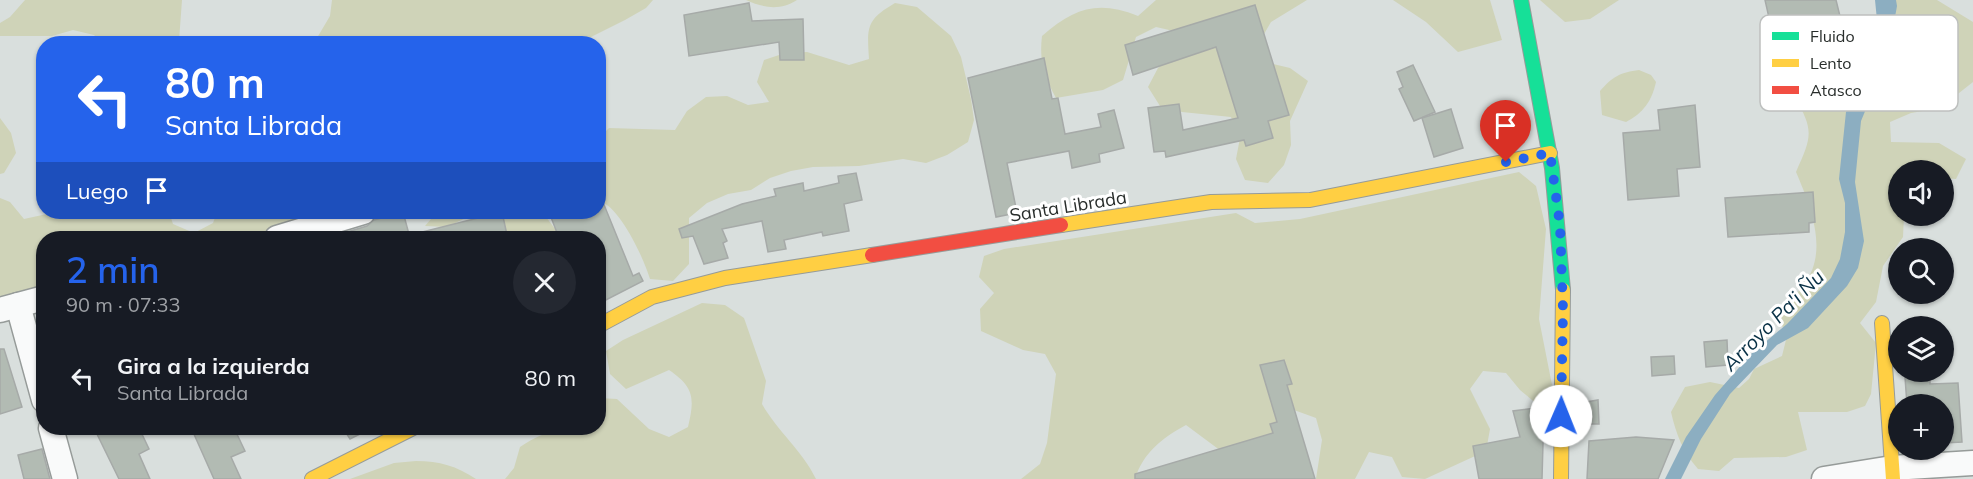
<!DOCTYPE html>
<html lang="es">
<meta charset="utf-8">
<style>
:root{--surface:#171b24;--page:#242831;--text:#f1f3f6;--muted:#9ea1a6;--accent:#2563eb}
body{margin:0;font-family:Mulish,sans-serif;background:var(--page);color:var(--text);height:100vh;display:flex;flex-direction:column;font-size:22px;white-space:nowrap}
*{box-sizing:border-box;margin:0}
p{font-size:20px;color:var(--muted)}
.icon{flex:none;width:33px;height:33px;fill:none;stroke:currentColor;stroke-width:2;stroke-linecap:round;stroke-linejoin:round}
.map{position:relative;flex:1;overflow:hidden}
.panel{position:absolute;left:36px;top:231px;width:570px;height:204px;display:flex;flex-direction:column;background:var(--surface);border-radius:24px;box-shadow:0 2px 4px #0004}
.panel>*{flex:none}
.top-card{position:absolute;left:36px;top:36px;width:570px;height:183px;border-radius:24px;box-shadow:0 2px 4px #0004;background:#2563eb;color:#fff;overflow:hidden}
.fabs{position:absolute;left:1888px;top:160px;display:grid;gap:12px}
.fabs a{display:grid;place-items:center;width:66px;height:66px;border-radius:50%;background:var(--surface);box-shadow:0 2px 4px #0004;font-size:30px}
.pin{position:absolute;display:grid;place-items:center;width:51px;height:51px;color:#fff;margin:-62px -26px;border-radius:50% 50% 50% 0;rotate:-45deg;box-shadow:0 0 6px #0007}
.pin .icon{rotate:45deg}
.me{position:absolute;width:66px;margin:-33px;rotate:1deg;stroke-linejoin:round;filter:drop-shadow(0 0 4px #0008)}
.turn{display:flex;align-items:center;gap:21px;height:126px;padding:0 30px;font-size:27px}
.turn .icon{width:78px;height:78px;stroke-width:2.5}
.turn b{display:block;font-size:42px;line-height:51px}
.then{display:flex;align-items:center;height:57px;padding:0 30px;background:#0003;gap:12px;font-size:22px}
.round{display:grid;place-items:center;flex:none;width:63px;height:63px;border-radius:32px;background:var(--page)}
.overview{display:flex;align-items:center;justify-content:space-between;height:102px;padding:0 30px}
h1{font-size:36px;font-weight:600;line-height:45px;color:var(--accent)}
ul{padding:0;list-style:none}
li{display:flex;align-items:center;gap:18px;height:90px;padding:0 30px}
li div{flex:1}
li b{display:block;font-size:22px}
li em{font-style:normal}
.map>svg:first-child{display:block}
.green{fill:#cfd3b8}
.water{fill:#8caec1}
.building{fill:#b2bbb3;stroke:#a6aaa8;stroke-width:1.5}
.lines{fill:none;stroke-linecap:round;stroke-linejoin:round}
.street-casing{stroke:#969b99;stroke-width:27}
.fast-casing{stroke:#969b99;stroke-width:16}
.slow-casing{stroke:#969b99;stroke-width:16}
.jam-casing{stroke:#969b99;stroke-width:16}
.street{stroke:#f9fafa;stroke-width:24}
.fast{stroke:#16e098;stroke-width:14}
.slow{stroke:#ffcf43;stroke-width:14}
.jam{stroke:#f24e42;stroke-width:14}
.route{stroke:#2563eb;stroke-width:10;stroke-dasharray:0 18}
.labels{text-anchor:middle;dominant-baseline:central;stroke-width:6;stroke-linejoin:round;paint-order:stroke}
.street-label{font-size:18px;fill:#282d2b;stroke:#fff}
.water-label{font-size:20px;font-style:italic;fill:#083045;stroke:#fff}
.key{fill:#fff;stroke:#bec0bf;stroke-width:1.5}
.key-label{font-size:16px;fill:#282d2b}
</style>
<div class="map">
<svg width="1973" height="479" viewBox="0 0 1973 479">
<rect width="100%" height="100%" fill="#d9dfdd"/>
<!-- green -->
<g class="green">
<path d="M25 0H182L179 41 177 44 102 43 94 35 73 30 52 36H0V23L10 17Z"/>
<path d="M332 0H653L646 8 625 20 579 43H314L330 16Z"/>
<path d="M746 0H797C780 11 764 8 746 0Z"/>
<path d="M1156 0H1307L1271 22 1260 41 1269 63 1290 68 1308 81 1290 121 1291 145 1284 165 1268 183 1245 180 1236 159 1240 138 1231 117 1182 112 1160 106 1148 87 1158 68 1174 54 1178 32 1156 27 1136 37 1123 80 1103 90 1056 98C1044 76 1039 61 1042 36 1074 8 1098 0 1138 16Z"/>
<path d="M1393 0H1490L1502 40 1458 52 1426 22Z"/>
<path d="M1540 0H1619L1590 19 1565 22Z"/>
<path d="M1896 0H1937L1973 22V82L1940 108 1911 113 1890 122 1891 142 1939 143 1966 159 1956 179 1944 178V171H1899V216H1904L1903 237 1883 266 1876 302 1860 323 1876 343 1871 394 1865 406 1847 412H1798L1807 450 1786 457 1734 458 1719 471 1698 469C1683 452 1676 434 1671 412L1685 387 1710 382 1739 388 1749 379 1754 369 1782 356 1786 340 1780 317C1788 301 1796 296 1805 283 1829 250 1810 205 1796 172 1811 138 1815 131 1795 98L1802 89 1829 83 1846 86 1882 68 1902 50 1895 18Z"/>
<path d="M895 3 917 7 951 36 961 57 971 99 974 120 968 142 947 155 926 163 903 159 859 166 813 167 791 171 770 178 751 190 728 194 707 203 689 218V264L673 281 650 279C644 259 620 206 599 201L598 139 609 128 675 130 687 111 706 97 727 96 748 105 769 102 757 82 764 60 785 53 807 52 849 65 869 59C867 27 866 20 895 3Z"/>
<path d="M1639 70 1651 75 1656 82C1652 101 1643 113 1626 122L1602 115 1600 91C1612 77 1621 72 1639 70Z"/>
<path d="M0 118 11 133 16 153 4 173 0 174Z"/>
<path d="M1519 172 1536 186 1546 229 1539 319 1552 385 1538 405 1520 390 1506 373 1483 371 1470 389 1490 429 1486 451 1425 479 1402 477 1392 457 1369 452 1355 479H1316L1322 440 1316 418 1294 410 1274 450 1221 451 1186 425C1162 438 1143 453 1135 479H1021L1040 464 1047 443 1056 374 1045 354 1023 350 981 331 980 309 994 293 979 277 984 256 1004 249 1236 213 1255 223 1300 219Z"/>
<path d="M0 198 10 202 24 219 56 212H169L173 224 194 233 213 223 217 212H304L285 228 243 238H44L43 297 0 303Z"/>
<path d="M437 212H478L447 227 425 226Z"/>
<path d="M493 212H549L546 217 559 234 566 238H505V226Z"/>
<path d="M702 303 725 305 744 318 766 381 762 404C778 432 802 450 816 479H505L514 468 520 447C548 428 565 428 598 428L599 398 617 399 649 429 669 437 688 427C695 398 694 387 669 370L626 389 610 374 606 351 623 340Z"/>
<path d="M416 461C440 461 456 466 476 479H350L394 463Z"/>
</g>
<!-- water -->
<path class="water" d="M1875 0H1896L1897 6 1888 56 1861 121 1855 182 1864 241 1858 268 1847 286 1808 328 1777 345 1730 394 1701 439 1681 479H1665L1686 437 1715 395 1751 354 1787 324 1831 278 1840 259 1845 232V203L1839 179 1846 112 1875 57 1878 30Z"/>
<!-- building -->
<g class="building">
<path d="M1765 0H1836L1855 77 1786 93Z"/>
<path d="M749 3 752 21 803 19 804 60H780L779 42 689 56 684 15Z"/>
<path d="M1255 5 1289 115 1268 121 1273 138 1246 146 1244 140 1166 157 1165 151 1154 152 1148 108 1179 104 1183 130 1238 118 1216 47 1133 75 1125 45Z"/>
<path d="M1044 58 1052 99 1058 98 1065 134 1101 127 1098 114 1114 110 1124 148 1099 154 1100 162 1072 168 1069 151 1007 163 1017 213 996 217 968 78Z"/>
<path d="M1413 65 1435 112 1414 121 1399 89 1403 87 1397 72Z"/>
<path d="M1695 105 1700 167 1677 169 1679 196 1628 200 1623 133 1660 130 1658 110Z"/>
<path d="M1451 109 1463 148 1434 157 1422 118Z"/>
<path d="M856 173 862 200 844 204 849 231 823 236 822 232 784 240 786 249 768 252 762 221 722 229 727 241 723 243 728 258 704 264 693 236 682 238 679 229 742 204 776 196 774 189 803 183 804 191 839 183 838 176Z"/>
<path d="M598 190 633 276 639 273 643 281 598 304V238H559L549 212H575L577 217 598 212Z"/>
<path d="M1813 192 1815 222 1809 223V232L1728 237 1725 198Z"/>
<path d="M403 212 410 238H327L367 226 374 220Z"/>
<path d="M502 212 507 235 490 238H423L422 232Z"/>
<path d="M1727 340 1728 365 1706 367 1704 342Z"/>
<path d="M0 349H4L22 407 0 414Z"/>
<path d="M1674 356 1675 374 1652 376 1651 357Z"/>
<path d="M1284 360 1292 384 1287 385 1315 479H1135V474L1273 433 1270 424 1277 422 1260 365Z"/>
<path d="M1930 375V384L1958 383 1962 442 1944 443V405H1907L1905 377Z"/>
<path d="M1598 400 1599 424H1581V403Z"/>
<path d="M1544 407 1542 479H1479L1473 446 1520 437 1513 411Z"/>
<path d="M94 428H139L149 449 139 454 150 479H119Z"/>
<path d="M204 428H234L245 451 231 457 241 479H214L193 432Z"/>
<path d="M343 428H372L350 439Z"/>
<path d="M1636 437 1674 440 1658 479H1587L1589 441Z"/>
<path d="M42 449 50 479H24L18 455Z"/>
</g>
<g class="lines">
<!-- street casing -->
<g class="street-casing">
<g id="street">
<path d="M277 238 363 212"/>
<path d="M18 305 44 400"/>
<path d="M0 310 44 298"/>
<path d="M51 428 65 479"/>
<path d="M1824 479 1892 468 1973 463"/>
</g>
</g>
<!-- fast casing -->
<g class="fast-casing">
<path id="fast" d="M1521 0 1552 168 1563 290"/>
</g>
<!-- slow casing -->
<g class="slow-casing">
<g id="slow">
<path d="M1061 225 1211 202 1310 200 1550 153"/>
<path d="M1882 323 1893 479"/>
<path d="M598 326 652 297 725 278 872 255"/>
<path d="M312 479 413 428"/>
<path d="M1561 479 1563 290"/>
</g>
</g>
<!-- jam casing -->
<g class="jam-casing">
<path id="jam" d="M872 255 1061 225"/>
</g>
<!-- street -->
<use href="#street" class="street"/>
<!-- fast -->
<use href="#fast" class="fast"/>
<!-- slow -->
<use href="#slow" class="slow"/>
<!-- jam -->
<use href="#jam" class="jam"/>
</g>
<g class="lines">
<!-- route -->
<path class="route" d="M1506 162 1550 153 1560 225 1563 310 1561 416"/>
</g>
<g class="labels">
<!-- street labels -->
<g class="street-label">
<text transform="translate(1068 206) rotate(-9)">Santa Librada</text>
</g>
<!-- water labels -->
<g class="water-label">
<text transform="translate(1773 320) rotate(-45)">Arroyo Pa'i Ñu</text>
</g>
</g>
<!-- legend -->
<rect x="1760" y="15" width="198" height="96" rx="9" class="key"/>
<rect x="1772" y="32" width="27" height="8" fill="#16e098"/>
<rect x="1772" y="59" width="27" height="8" fill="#ffcf43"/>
<rect x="1772" y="86" width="27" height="8" fill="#f24e42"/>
<g class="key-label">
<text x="1810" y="42">Fluido</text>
<text x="1810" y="69">Lento</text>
<text x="1810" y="96">Atasco</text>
</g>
</svg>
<div class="fabs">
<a><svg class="icon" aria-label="sound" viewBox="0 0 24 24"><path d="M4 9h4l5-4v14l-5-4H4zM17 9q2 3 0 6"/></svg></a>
<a><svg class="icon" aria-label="search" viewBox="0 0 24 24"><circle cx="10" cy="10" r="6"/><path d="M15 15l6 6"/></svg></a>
<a><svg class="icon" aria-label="layers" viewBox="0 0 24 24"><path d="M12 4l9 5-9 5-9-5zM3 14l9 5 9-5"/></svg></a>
<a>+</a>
</div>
<div class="pin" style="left:1506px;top:162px;background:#d93025"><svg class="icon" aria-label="arrive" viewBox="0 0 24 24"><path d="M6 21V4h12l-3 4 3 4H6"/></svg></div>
<svg class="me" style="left:1561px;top:416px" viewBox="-20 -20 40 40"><circle r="19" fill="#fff"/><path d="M0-13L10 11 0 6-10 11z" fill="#2563eb"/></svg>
<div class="top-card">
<div class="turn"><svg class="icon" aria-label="left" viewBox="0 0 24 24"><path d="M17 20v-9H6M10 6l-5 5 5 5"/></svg><div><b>80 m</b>Santa Librada</div></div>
<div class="then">Luego<svg class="icon" aria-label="arrive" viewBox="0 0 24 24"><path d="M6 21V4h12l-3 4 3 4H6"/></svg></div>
</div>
<section class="panel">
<div class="overview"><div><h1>2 min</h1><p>90 m · 07:33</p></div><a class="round"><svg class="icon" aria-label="close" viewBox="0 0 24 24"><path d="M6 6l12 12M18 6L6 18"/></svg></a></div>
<ul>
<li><svg class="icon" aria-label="left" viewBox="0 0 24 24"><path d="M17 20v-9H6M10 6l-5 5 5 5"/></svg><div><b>Gira a la izquierda</b><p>Santa Librada</p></div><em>80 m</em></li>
</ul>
</section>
</div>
